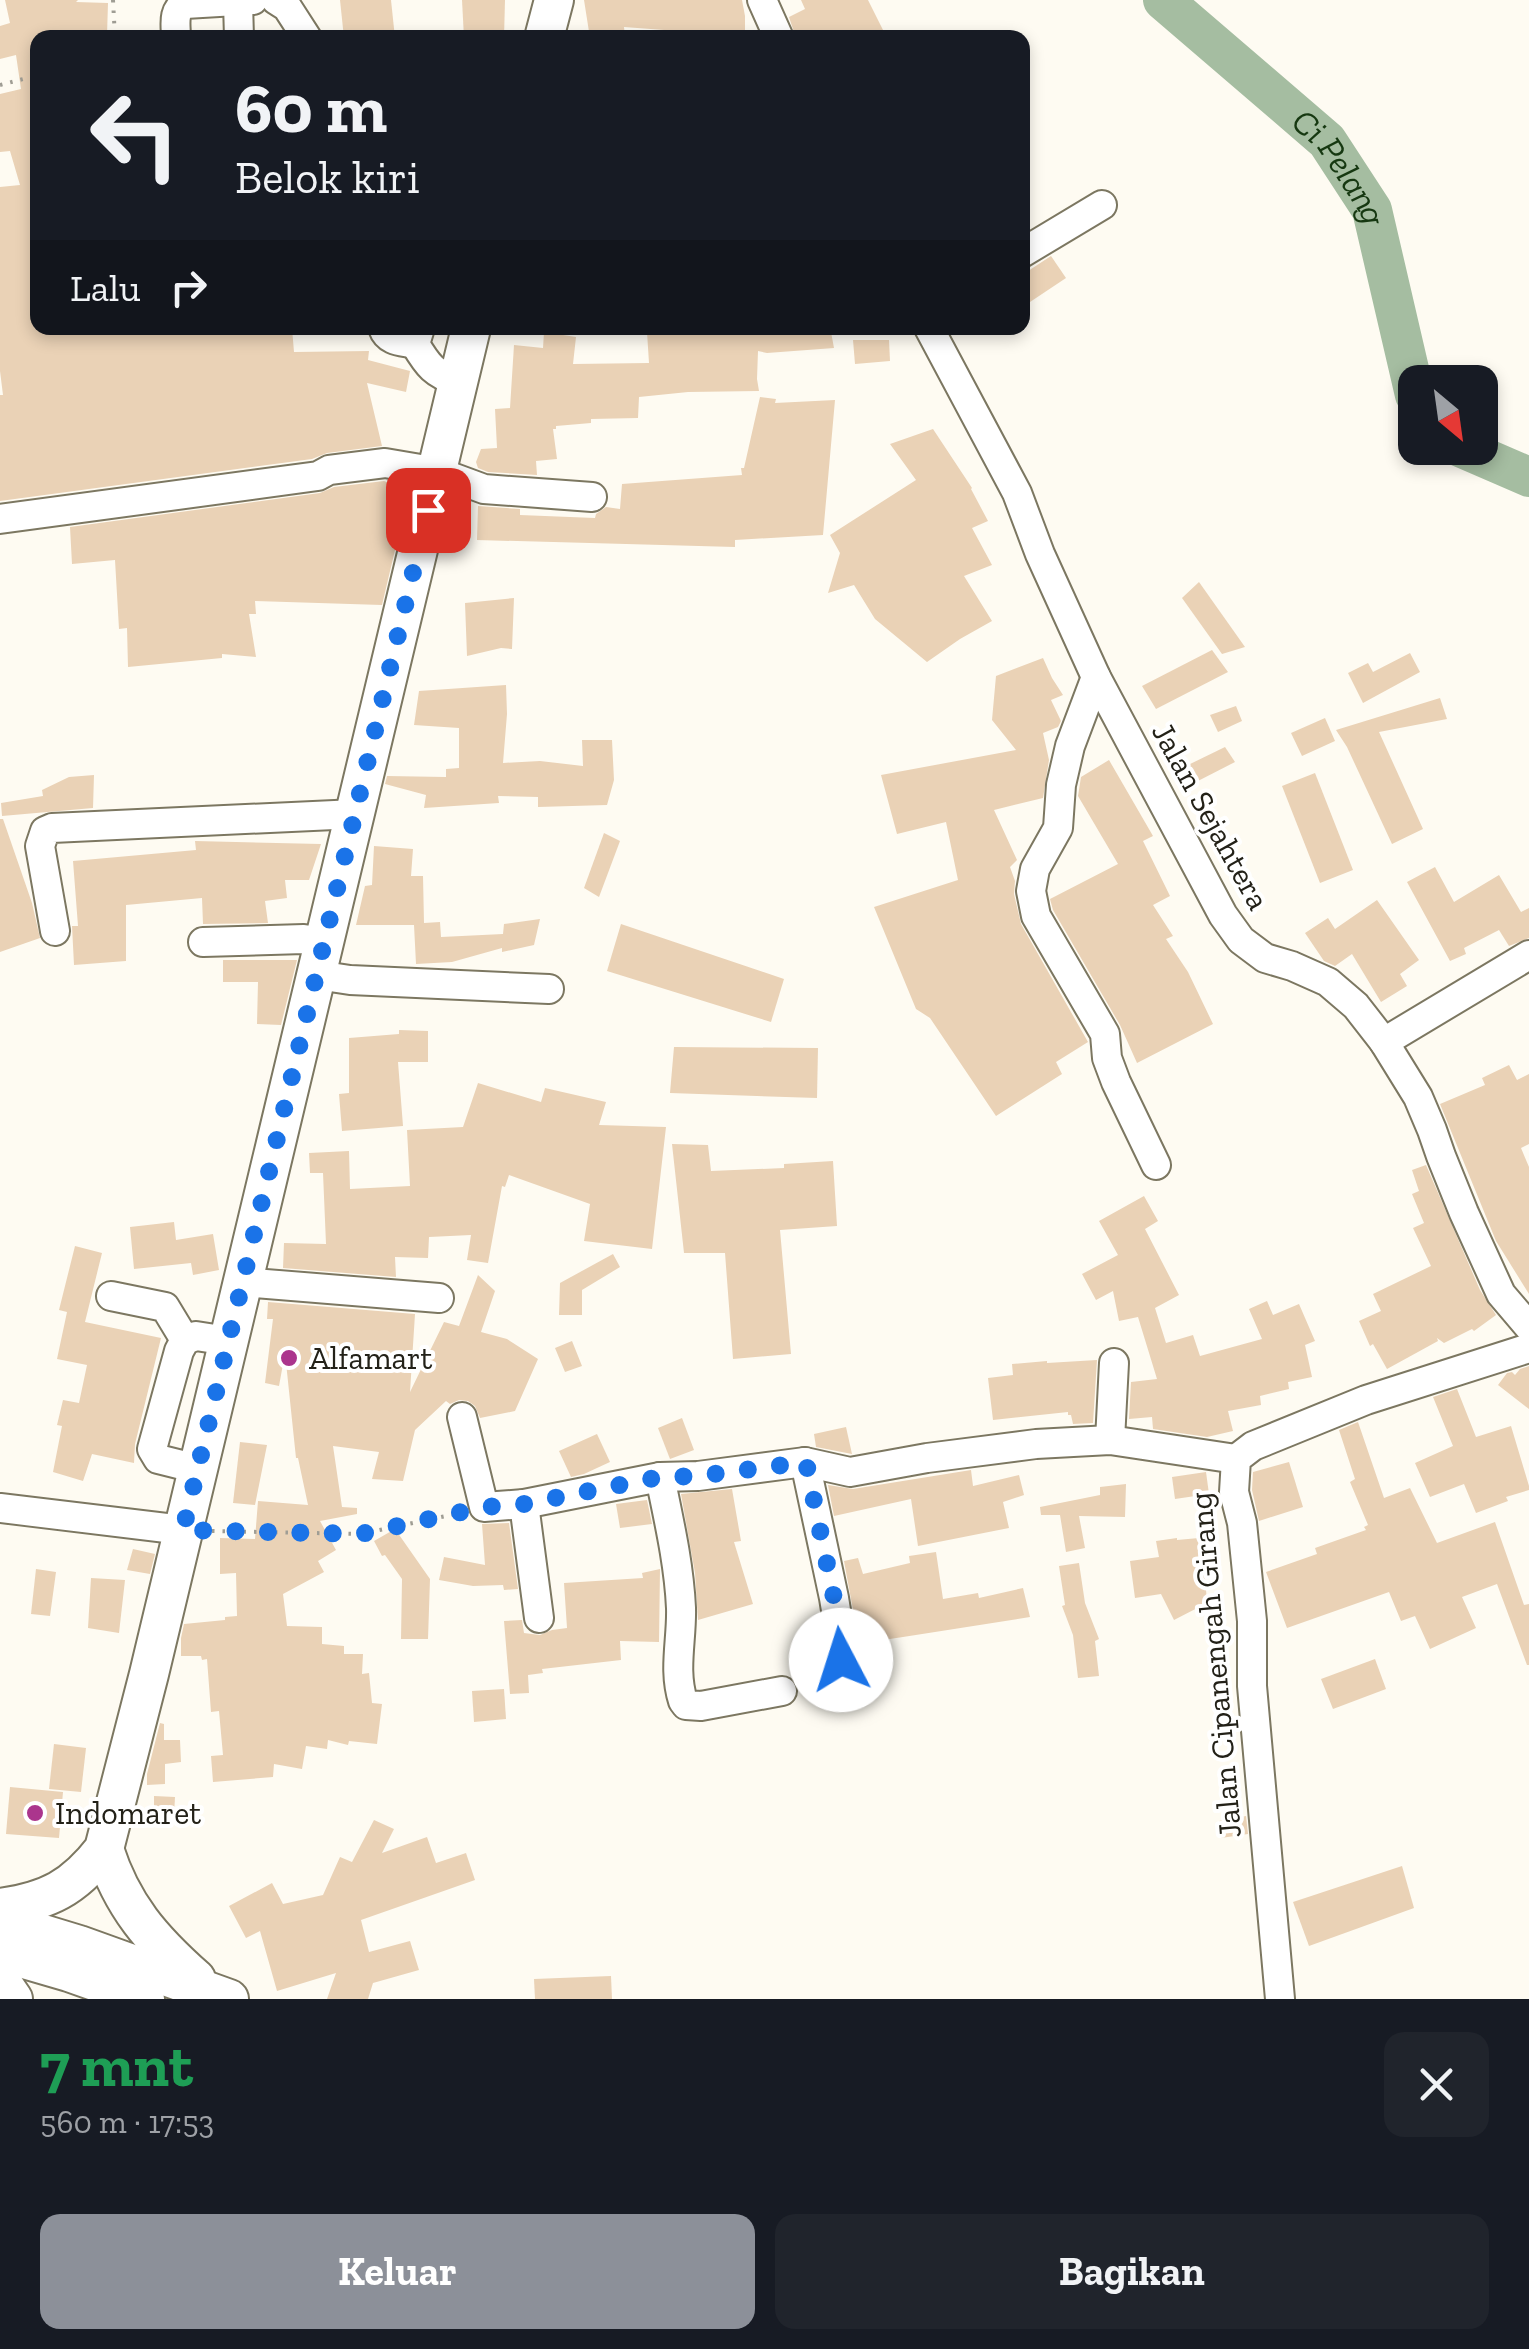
<!DOCTYPE html>
<html lang="id">
<meta charset="utf-8">
<style>
:root{--surface:#171b24;--page:#20242c;--text:#f1f3f6;--muted:#9ea1a6;--accent:#8c9099}
body{margin:0;font-family:"Zilla Slab",serif;background:var(--page);color:var(--text);height:100vh;display:flex;flex-direction:column;font-size:38px;white-space:nowrap}
*{box-sizing:border-box;margin:0}
p{font-size:32px;color:var(--muted)}
.icon{flex:none;width:55px;height:55px;fill:none;stroke:currentColor;stroke-width:2;stroke-linecap:round;stroke-linejoin:round}
.map{position:relative;height:1999px;overflow:hidden}
.side{display:flex;flex-direction:column;background:var(--surface);flex:1}
.side>*{flex:none}
.top-card{position:absolute;left:30px;top:30px;width:1000px;height:305px;border-radius:20px;box-shadow:0 5px 15px #0003;background:#171b24;color:var(--text);overflow:hidden}
.needle{width:65px;rotate:151deg}
.buttons{position:absolute;left:1398px;top:365px;display:grid;gap:20px}
.buttons a{display:grid;place-items:center;width:100px;height:100px;border-radius:20px;background:var(--surface);box-shadow:0 5px 15px #0003;font-size:50px}
.pin{position:absolute;display:grid;place-items:center;width:85px;height:85px;color:#fff;margin:-42px;border-radius:20px;box-shadow:0 5px 15px #0006}
.me{position:absolute;width:110px;margin:-55px;rotate:355deg;stroke-linejoin:round;filter:drop-shadow(0 0 8px #0008)}
.turn{display:flex;align-items:center;gap:35px;height:210px;padding:0 40px;font-size:45px}
.turn .icon{width:130px;height:130px;stroke-width:2.5}
.turn b{display:block;font-size:70px;line-height:85px}
.then{display:flex;align-items:center;height:95px;padding:0 40px;background:#0003;gap:20px;font-size:38px}
.round{display:grid;place-items:center;flex:none;width:105px;height:105px;border-radius:20px;background:var(--page)}
.head{display:flex;align-items:center;justify-content:space-between;height:170px;padding:0 40px}
h1{font-size:60px;font-weight:800;line-height:75px;color:#1e9e55}
.primary-button{display:flex;gap:20px;margin-top:auto;padding:20px 40px}
.primary-button a{flex:1;height:115px;border-radius:20px;background:var(--accent);color:#fff;font-size:40px;font-weight:800;line-height:115px;text-align:center}
.primary-button a+a{background:var(--page);color:var(--text)}
.map>svg:first-child{display:block}
.lines{fill:none;stroke-linecap:round;stroke-linejoin:round}
.river{stroke:#a5bda1;stroke-width:40}
.building{fill:#ead2b6}
.minor-casing{stroke:#7c7761;stroke-width:32}
.major-casing{stroke:#7c7761;stroke-width:42}
.path{stroke:#9f9d94;stroke-width:4;stroke-dasharray:2.5 8;stroke-linecap:butt}
.minor{stroke:#fff;stroke-width:28}
.major{stroke:#fff;stroke-width:38}
.route{stroke:#1a73e8;stroke-width:18;stroke-dasharray:0 32.4}
.poi-dot{fill:#ab358d;stroke:#fff;stroke-width:4}
.labels{text-anchor:middle;dominant-baseline:central;stroke-width:8;stroke-linejoin:round;paint-order:stroke}
.street-label{font-size:32px;fill:#232118;stroke:#fff}
.poi-label{font-size:32px;fill:#232118;stroke:#fff;text-anchor:start}
.water-label{font-size:35px;font-style:italic;fill:#163811;stroke:#fff}
</style>
<div class="map">
<svg width="1529" height="1999" viewBox="0 0 1529 1999">
<rect width="100%" height="100%" fill="#fefbf2"/>
<g class="lines">
<!-- river -->
<g class="river">
<path id="s1" d="M1163 0 1327 141 1372 210 1415 395"/>
<path d="M1462 448 1529 477"/>
</g>
</g>
<!-- building -->
<g class="building">
<path d="M5 0H78L76 2 108 3 107 35 38 38V328H292L294 352 369 351 368 360 410 371 406 392 367 383 382 446 327 453 312 459 0 501V395H3L0 371V187L20 185 10 151 0 152V94L21 89 16 55 0 59V26L10 23Z"/>
<path d="M340 0H391L395 38H344Z"/>
<path d="M462 0H505L504 38H464Z"/>
<path d="M584 0H742L745 16V38H704V33L624 27 625 36 590 38Z"/>
<path d="M801 0H868L887 38H796L789 17 805 9Z"/>
<path d="M1051 256 1066 278 1030 302 1022 290V275Z"/>
<path d="M681 328 721 330V328H802V330L831 332 834 348 767 353 758 351 757 379 759 391 688 392 639 397 638 418 591 419V423L556 426V429H553L557 459 536 461 537 475 488 472 478 468 476 462 481 449 497 448 495 409 510 408 514 345 543 348 544 332 576 337 573 364 649 363 647 332Z"/>
<path d="M853 340H889L890 361 855 364Z"/>
<path d="M760 397 776 399 775 403 835 400 823 535 735 540V547L477 540 478 506 520 509V515L595 518 596 514 606 507 620 509 622 484 742 475 741 468H744Z"/>
<path d="M933 429 972 488 971 489 988 521 972 528 992 565 964 576 992 621 960 639 927 662 875 619 854 585 828 593 840 553 830 535 916 480 890 444Z"/>
<path d="M384 481 409 491 382 605 255 601 256 614H249L256 657 222 654V658L128 667 127 628 119 629 115 560 72 564 70 527 320 493 334 487Z"/>
<path d="M1199 582 1245 647 1222 654 1182 598Z"/>
<path d="M514 598 512 649 501 648 467 656 465 603Z"/>
<path d="M1212 650 1228 672 1156 709 1142 686Z"/>
<path d="M1410 653 1420 672 1363 703 1348 673 1368 663 1373 672Z"/>
<path d="M1043 658 1052 678 1063 695 1051 700 1061 721 1058 727 1043 733 1049 760 1043 798 994 810 1017 860 1010 867 1015 881 1014 894 1021 924 1088 1042 1056 1062 1062 1074 996 1116 930 1018 916 1009 874 907 958 880 946 822 897 834 881 775 1016 750 992 720 996 676Z"/>
<path d="M506 685 507 714 503 763 540 761 583 766 582 740H612L614 780 607 805 538 807V797L498 796 499 803 424 808 426 795 385 784 387 776 446 777V769L459 768V728L414 725 419 691Z"/>
<path d="M1440 698 1447 719 1379 732 1423 829 1392 844 1347 747 1336 730Z"/>
<path d="M1236 706 1242 721 1218 732 1210 715Z"/>
<path d="M1325 718 1335 741 1302 756 1291 733Z"/>
<path d="M1225 747 1235 762 1196 782 1186 766Z"/>
<path d="M1109 760 1153 836 1143 841 1170 896 1153 905 1173 936 1166 939 1188 972 1213 1024 1137 1063 1120 1025 1053 910 1050 899 1118 864 1078 796 1081 777Z"/>
<path d="M1315 773 1353 870 1320 883 1282 786Z"/>
<path d="M94 775 93 808 2 816 1 803 43 796 42 790 69 777Z"/>
<path d="M0 819H3L32 903 40 938 0 952Z"/>
<path d="M604 833 620 841 599 897 584 888Z"/>
<path d="M195 841 321 844 309 880H285L287 898 265 901 268 923 203 924 202 898 126 905V961L74 965 72 926H78L73 861 196 850Z"/>
<path d="M374 846 413 849 411 876H423L424 923 440 922 441 937 503 934 504 924 540 919 534 945 502 952V948L452 962 416 964 414 925H356L365 886 372 885Z"/>
<path d="M1435 867 1454 902 1499 875 1521 912 1529 908V938L1509 946 1499 930 1464 948 1466 954 1450 961 1407 882Z"/>
<path d="M1377 900 1419 960 1400 974 1407 986 1381 1002 1352 954 1335 966 1324 961 1305 933 1328 918 1335 929Z"/>
<path d="M621 924 784 979 771 1022 607 971Z"/>
<path d="M223 960H297L281 1025 257 1024 258 982H223Z"/>
<path d="M399 1030 428 1031V1062H398L403 1126 342 1131 339 1094 349 1093V1038L399 1034Z"/>
<path d="M674 1047 818 1048 817 1098 670 1093Z"/>
<path d="M1509 1065 1517 1080 1529 1074V1144L1521 1148 1529 1167V1294L1496 1241 1440 1104 1485 1085 1482 1078Z"/>
<path d="M478 1083 541 1102 545 1088 606 1102 599 1125 666 1127 652 1249 584 1241 590 1204 509 1175 505 1187 502 1186 488 1263 467 1260 471 1235 429 1237 428 1258 395 1257 396 1277 283 1268 284 1243 326 1244 323 1173H310L309 1153 349 1151 350 1189 410 1186 407 1130 463 1127Z"/>
<path d="M672 1144 708 1145 711 1171 784 1168V1164L833 1161 837 1226 780 1230 791 1354 733 1359 725 1253H684Z"/>
<path d="M1426 1165 1480 1290 1496 1315 1474 1331 1472 1329 1444 1343 1437 1338 1438 1341 1387 1369 1373 1344 1370 1346 1359 1321 1381 1311 1373 1294 1431 1266 1413 1228 1424 1223 1412 1194 1419 1191 1412 1170Z"/>
<path d="M1144 1196 1158 1221 1145 1229 1179 1295 1155 1308 1166 1343 1193 1335 1200 1356 1262 1339 1249 1309 1267 1301 1273 1315 1299 1304 1315 1341 1305 1345 1312 1377 1288 1382 1289 1389 1260 1396 1261 1405 1228 1411 1233 1431 1207 1437 1153 1429 1152 1417 1129 1419 1131 1382 1157 1379 1138 1317 1119 1321 1113 1291 1096 1300 1082 1274 1118 1255 1099 1221Z"/>
<path d="M174 1222 176 1240 213 1234 219 1270 193 1275 191 1263 134 1269 130 1227Z"/>
<path d="M75 1246 102 1253 85 1322 161 1338 135 1444 134 1463 92 1454 83 1481 53 1472 62 1426 57 1425 63 1400 79 1403 87 1365 57 1359 67 1312 59 1310Z"/>
<path d="M613 1254 620 1267 582 1290V1315H559L560 1283Z"/>
<path d="M478 1275 495 1291 481 1332 507 1339 538 1359 515 1411 480 1418 475 1406 468 1401 459 1400 450 1404 446 1401 415 1430 403 1481 372 1479 379 1452 333 1446 342 1507 357 1508V1514L320 1521 336 1550 318 1561 324 1572 283 1594 287 1626 322 1627V1644L344 1646V1654H363L362 1674 369 1673 372 1703 382 1704 377 1744 349 1741 348 1745 328 1740 327 1749 306 1746 302 1769 274 1764 273 1777 213 1782 211 1756 223 1755 219 1711 211 1712 207 1659 202 1660 201 1656H181V1638L184 1624 225 1620V1617L237 1616 236 1573 220 1574V1538L255 1539 258 1501 308 1505 298 1458H296L285 1353 279 1386 265 1383 273 1319H267L268 1302 415 1314 410 1392 444 1322 459 1326Z"/>
<path d="M572 1341 582 1366 565 1372 555 1348Z"/>
<path d="M1097 1360 1093 1423 1073 1424 1071 1415H1068V1412L993 1420 988 1378 1013 1375 1012 1364 1047 1361V1363Z"/>
<path d="M1529 1366V1409L1498 1385 1507 1373 1512 1372 1515 1375 1520 1369Z"/>
<path d="M1457 1389 1476 1437 1511 1426 1529 1486V1490L1506 1497 1508 1501 1476 1513 1464 1484 1430 1497 1415 1463 1453 1446 1433 1397Z"/>
<path d="M682 1418 694 1450 670 1459 658 1428Z"/>
<path d="M1358 1422 1384 1498 1410 1488 1437 1543 1495 1522 1524 1605 1529 1604V1665H1527L1497 1584 1462 1597 1476 1628 1430 1649 1415 1616 1401 1621 1389 1592 1287 1628 1266 1572 1317 1554 1315 1548 1366 1530 1364 1527 1368 1525 1350 1482 1355 1479 1339 1430Z"/>
<path d="M846 1427 852 1454 816 1447 814 1434Z"/>
<path d="M597 1434 610 1462 584 1474 571 1477 559 1451Z"/>
<path d="M240 1442 267 1445 255 1505 233 1503Z"/>
<path d="M1289 1462 1303 1507 1259 1521 1252 1490 1253 1472Z"/>
<path d="M971 1470 973 1486 1019 1475 1024 1495 1003 1502 1009 1528 918 1546 911 1499 834 1516 828 1485 853 1489Z"/>
<path d="M1206 1472 1209 1494 1175 1499 1172 1477Z"/>
<path d="M1126 1484 1125 1517 1079 1516 1085 1548 1066 1552 1060 1515H1041L1040 1507 1100 1495V1487Z"/>
<path d="M732 1489 741 1541 734 1542 753 1604 698 1620 695 1573 681 1494Z"/>
<path d="M647 1500 652 1524 620 1528 616 1504Z"/>
<path d="M509 1523 518 1589 504 1590 503 1585 473 1586 439 1580 444 1557 485 1565 482 1524Z"/>
<path d="M395 1529 430 1579 428 1639H401L402 1579 385 1555 382 1556 374 1541Z"/>
<path d="M1177 1538V1540L1199 1538 1201 1555 1219 1553 1220 1575 1205 1576 1207 1603 1174 1620 1161 1594 1135 1598 1130 1561 1159 1557 1156 1541Z"/>
<path d="M133 1549 155 1554 150 1574 127 1570Z"/>
<path d="M936 1552 943 1599 978 1593 979 1598 1023 1588 1030 1617 903 1637 883 1640V1634L858 1637 844 1561 858 1558 863 1574 910 1563 909 1556Z"/>
<path d="M1079 1563 1085 1603 1099 1639 1095 1641 1099 1676 1078 1678 1073 1635 1062 1606 1065 1605 1059 1566Z"/>
<path d="M36 1569 56 1572 50 1616 31 1614Z"/>
<path d="M660 1569 659 1642 620 1641 621 1660 542 1669 543 1673 528 1675 529 1693 510 1694 504 1621 522 1620 524 1633 540 1635 552 1630 567 1628 564 1583 643 1578 642 1573Z"/>
<path d="M91 1578 125 1580 119 1633 88 1628Z"/>
<path d="M1375 1659 1386 1689 1333 1709 1321 1679Z"/>
<path d="M504 1689 506 1719 474 1722 472 1691Z"/>
<path d="M160 1723 164 1724V1740H180L181 1762 165 1764V1784L147 1785V1774Z"/>
<path d="M54 1744 86 1748 81 1792 49 1789Z"/>
<path d="M10 1787 63 1792 59 1838 6 1834Z"/>
<path d="M154 1796 175 1797 174 1816H154Z"/>
<path d="M1246 1816 1248 1834 1221 1838 1219 1821Z"/>
<path d="M374 1820 394 1829 382 1853 427 1837 436 1863 466 1853 475 1880 361 1920 369 1952 410 1941 419 1970 373 1983 368 1999H327L336 1973 277 1991 260 1931 246 1938 229 1906 272 1883 283 1904 323 1895 340 1857 352 1862Z"/>
<path d="M1402 1866 1414 1908 1309 1946 1293 1902Z"/>
<path d="M611 1976 612 1999H535L534 1979Z"/>
</g>
<g class="lines">
<!-- minor casing -->
<g class="minor-casing">
<g id="minor">
<path d="M276 0 287 7 307 38"/>
<path d="M762 0 779 38"/>
<path d="M238 2 239 38"/>
<path d="M176 38C176 25 172 11 185 4L253 0"/>
<path d="M1022 253 1102 205"/>
<path d="M383 328C388 342 402 341 415 344"/>
<path d="M420 328 415 344C428 366 434 374 459 382"/>
<path d="M929 328 1017 493 1040 554 1096 677 1223 915 1241 940 1265 958 1292 966 1328 982 1356 1006 1384 1042 1418 1097 1432 1130 1441 1156 1464 1213 1501 1294 1529 1327"/>
<path d="M0 519 318 476 329 470 385 463 438 472 484 489 592 497"/>
<path d="M1096 677 1070 746 1061 785 1058 828 1035 869 1031 891 1036 916 1105 1034 1107 1058 1116 1082 1156 1165"/>
<path d="M55 931 40 846 45 831 52 828 356 814"/>
<path d="M203 942 304 939 325 942"/>
<path d="M317 975 350 980 549 989"/>
<path d="M1384 1042 1529 955"/>
<path d="M242 1282 439 1298"/>
<path d="M111 1296 165 1307 185 1340"/>
<path d="M462 1417 484 1507 524 1504 660 1477 698 1476 805 1462 850 1472 927 1458 1036 1444 1110 1440 1236 1459"/>
<path d="M1110 1440 1114 1363"/>
<path d="M805 1462 834 1598 841 1641V1660"/>
<path d="M198 1469 158 1459 152 1449 179 1351 185 1340 196 1336 228 1341"/>
<path d="M660 1477C669 1521 679 1564 681 1608 682 1640 673 1670 683 1701L686 1705 701 1706 782 1691"/>
<path d="M524 1504 539 1618"/>
<path d="M0 1508 183 1530"/>
<path d="M1280 1999 1252 1686V1621L1242 1523 1234 1492 1236 1459 1253 1446 1366 1400 1529 1348"/>
</g>
</g>
<!-- major casing -->
<g class="major-casing">
<g id="major">
<path d="M544 38 554 0"/>
<path d="M104 1849C122 1906 152 1940 196 1979"/>
<path d="M0 1908C48 1901 74 1888 104 1849L149 1674 471 328"/>
<path d="M0 1921 79 1945 229 1999"/>
<path d="M0 1952 69 1972 145 1999"/>
<path d="M0 1980 13 1999"/>
</g>
</g>
<!-- path -->
<g class="path">
<path d="M113 0 115 38"/>
<path d="M0 85 27 78 38 77"/>
<path d="M212 1531 361 1534 460 1513"/>
</g>
<!-- minor -->
<use href="#minor" class="minor"/>
<!-- major -->
<use href="#major" class="major"/>
</g>
<g class="lines">
<!-- route -->
<path class="route" d="M428 510 183 1530 361 1534 484 1507 524 1504 660 1477 698 1476 806 1462 834 1598 841 1641V1660"/>
</g>
<!-- markers -->
<g class="poi-dot">
<circle cx="289" cy="1358" r="10"/>
<circle cx="35" cy="1813" r="10"/>
</g>
<g class="labels">
<!-- street labels -->
<g class="street-label">
<text transform="translate(1211 816) rotate(61)">Jalan Sejahtera</text>
<text transform="translate(1215 1665) rotate(-95)">Jalan Cipanengah Girang</text>
</g>
<!-- poi labels -->
<g class="poi-label">
<text x="309" y="1358">Alfamart</text>
<text x="55" y="1813">Indomaret</text>
</g>
<!-- water labels -->
<g class="water-label">
<text stroke="none"><textPath href="#s1" startOffset="245">Ci Pelang</textPath></text>
</g>
</g>
</svg>
<div class="buttons">
<a><svg class="needle" viewBox="-14 -14 28 28"><path d="M0-13l5 13h-10z" fill="#e53935"/><path d="M0 13l5-13h-10z" fill="#9ea1a6"/></svg></a>
</div>
<div class="pin" style="left:428px;top:510px;background:#d93025"><svg class="icon" aria-label="arrive" viewBox="0 0 24 24"><path d="M6 21V4h12l-3 4 3 4H6"/></svg></div>
<svg class="me" style="left:841px;top:1660px" viewBox="-20 -20 40 40"><circle r="19" fill="#fff"/><path d="M0-13L10 11 0 6-10 11z" fill="#1a73e8"/></svg>
<div class="top-card">
<div class="turn"><svg class="icon" aria-label="left" viewBox="0 0 24 24"><path d="M17 20v-9H6M10 6l-5 5 5 5"/></svg><div><b>60 m</b>Belok kiri</div></div>
<div class="then">Lalu<svg class="icon" aria-label="right" viewBox="0 0 24 24"><path d="M7 20v-9h11M14 6l5 5-5 5"/></svg></div>
</div>
</div>
<section class="side">
<div class="head"><div><h1>7 mnt</h1><p>560 m · 17:53</p></div><a class="round"><svg class="icon" aria-label="close" viewBox="0 0 24 24"><path d="M6 6l12 12M18 6L6 18"/></svg></a></div>
<div class="primary-button"><a>Keluar</a><a>Bagikan</a></div>
</section>
